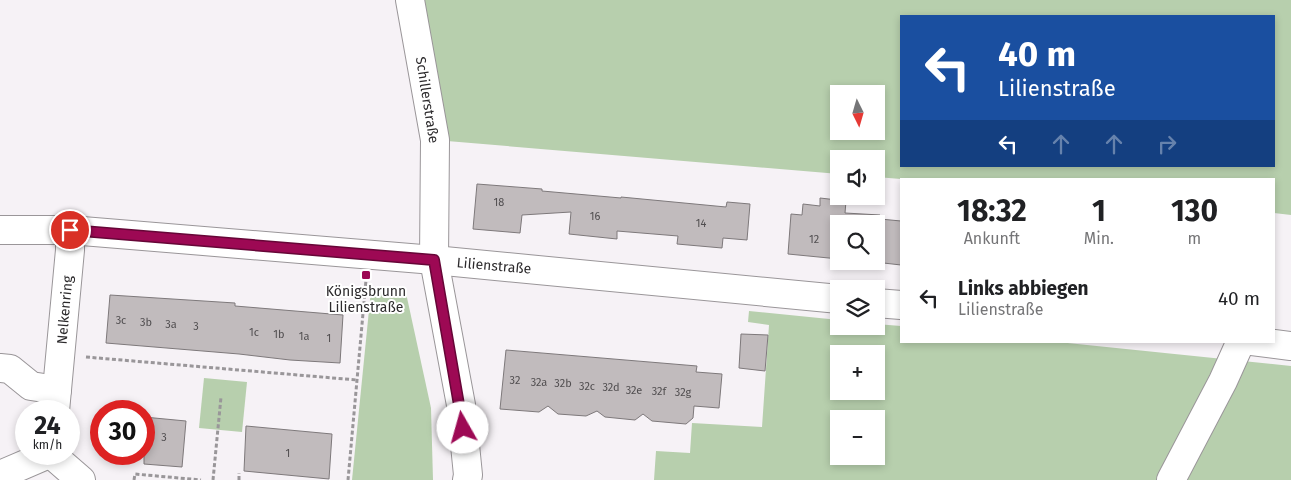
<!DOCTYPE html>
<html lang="de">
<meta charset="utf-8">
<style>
:root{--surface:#fff;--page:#f6f6f6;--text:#202124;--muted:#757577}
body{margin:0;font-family:"Fira Sans",sans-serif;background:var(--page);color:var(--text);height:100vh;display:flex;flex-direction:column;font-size:19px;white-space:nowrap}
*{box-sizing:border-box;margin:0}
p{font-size:16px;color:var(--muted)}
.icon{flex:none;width:28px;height:28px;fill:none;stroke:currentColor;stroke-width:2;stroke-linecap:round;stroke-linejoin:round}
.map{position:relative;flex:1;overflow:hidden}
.panel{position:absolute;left:900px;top:178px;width:375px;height:165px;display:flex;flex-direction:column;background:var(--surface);border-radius:0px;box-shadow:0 2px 8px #0003}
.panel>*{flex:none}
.top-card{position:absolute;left:900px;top:15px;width:375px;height:152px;border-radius:0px;box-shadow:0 2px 8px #0003;background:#1a4fa0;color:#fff;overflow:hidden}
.needle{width:32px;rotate:175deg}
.buttons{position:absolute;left:830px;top:85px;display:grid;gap:10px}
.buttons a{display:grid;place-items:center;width:55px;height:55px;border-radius:0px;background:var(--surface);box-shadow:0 2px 8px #0003;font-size:25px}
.speed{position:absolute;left:15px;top:400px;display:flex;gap:10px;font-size:25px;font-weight:700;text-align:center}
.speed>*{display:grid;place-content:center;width:65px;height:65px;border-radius:50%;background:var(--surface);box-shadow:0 2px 8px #0003;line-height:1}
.speed small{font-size:12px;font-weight:400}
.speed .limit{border:8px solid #d22;background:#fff;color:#111}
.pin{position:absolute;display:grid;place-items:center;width:42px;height:42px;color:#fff;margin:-21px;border:2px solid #fff;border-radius:50%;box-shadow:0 1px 5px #0007}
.me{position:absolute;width:55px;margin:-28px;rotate:353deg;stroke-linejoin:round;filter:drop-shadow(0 0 4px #0008)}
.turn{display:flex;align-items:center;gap:18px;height:105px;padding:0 15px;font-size:22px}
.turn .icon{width:65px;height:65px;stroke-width:2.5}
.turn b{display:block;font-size:35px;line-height:42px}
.lanes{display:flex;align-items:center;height:48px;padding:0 15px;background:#0003;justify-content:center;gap:25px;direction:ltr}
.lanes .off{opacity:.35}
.eta{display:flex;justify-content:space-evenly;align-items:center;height:85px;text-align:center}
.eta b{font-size:30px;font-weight:700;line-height:35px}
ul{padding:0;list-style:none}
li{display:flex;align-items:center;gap:15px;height:70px;padding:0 15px}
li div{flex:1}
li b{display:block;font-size:19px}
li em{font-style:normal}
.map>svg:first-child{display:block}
.green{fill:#b7cfad;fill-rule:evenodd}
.building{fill:#c1bbbd;stroke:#7e797b}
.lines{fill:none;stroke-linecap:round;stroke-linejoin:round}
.minor-casing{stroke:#9a9699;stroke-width:30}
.path{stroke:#999699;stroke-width:3;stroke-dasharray:4 2.5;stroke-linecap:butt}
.minor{stroke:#fff;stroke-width:28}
.route-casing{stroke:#660637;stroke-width:12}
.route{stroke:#9d0954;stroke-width:9}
.poi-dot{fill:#9d0954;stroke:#fff;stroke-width:2}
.labels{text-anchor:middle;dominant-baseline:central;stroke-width:4;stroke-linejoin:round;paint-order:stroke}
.number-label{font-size:11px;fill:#514e50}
.street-label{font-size:14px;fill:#2c2a2c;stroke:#fff}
.poi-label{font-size:14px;fill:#2c2a2c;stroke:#fff}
</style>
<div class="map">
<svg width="1291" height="480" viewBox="0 0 1291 480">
<rect width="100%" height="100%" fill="#f6f2f6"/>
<!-- green -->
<g class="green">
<path d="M411 0H1291V215L1274 213V179H901L876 177V159H839V174L435 140ZM901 16H1274V166H901ZM839 94H876V131H839Z"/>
<path d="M371 290 406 293 431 408 433 480H352Z"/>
<path d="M749 311 839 320V326H876V324L901 326V341H1048L1291 366V480H654L656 451 690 453 692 423 762 427 769 325 748 322ZM839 354H876V391H839ZM839 419H876V456H839Z"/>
<path d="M204 378 247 382 242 432 199 428Z"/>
</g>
<!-- building -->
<g class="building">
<path d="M477 184 542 189V191L621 198V197L726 207 727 202 750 204 747 240 723 238 722 248 677 244 678 236 617 231V239L569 234 571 212 522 215 520 233 473 229Z"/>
<path d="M820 198 846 201 845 213 880 215V219L901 221V265L866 261H876V224H839V259L788 254 791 214 802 215 803 204 820 206Z"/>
<path d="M110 295 235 303V306L343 315 340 363 290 360 239 354 106 343Z"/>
<path d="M741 334 768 335 765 371 739 368Z"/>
<path d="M506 350 697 366 696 372 722 374 719 408 694 406 693 418 686 424 652 421 643 414 635 420 605 417 597 411 586 416 558 414 548 406 539 412 500 409Z"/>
<path d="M144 417 186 421 182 467 144 464Z"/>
<path d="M246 426 332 434 329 479 244 471Z"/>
</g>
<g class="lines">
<!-- minor casing -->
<g class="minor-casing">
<g id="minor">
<path d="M410 0 435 140 434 260 461 405 468 475 467 480"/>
<path d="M0 230H70L434 260 839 299"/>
<path d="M876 303 901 305"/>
<path d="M1252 341 1291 346"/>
<path d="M0 368 10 369 31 386 57 390"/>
<path d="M55 411 70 250V230"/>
<path d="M51 454 81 480"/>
<path d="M0 475 49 454"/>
<path d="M1171 480 1223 381 1241 341"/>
</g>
</g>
<!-- path -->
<g class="path">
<path d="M86 357 357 380"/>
<path d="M134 480 135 474 201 480"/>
<path d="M213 480 221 397"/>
<path d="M239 480V473"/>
<path d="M348 480 366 280"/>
</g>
<!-- minor -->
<use href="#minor" class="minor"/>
</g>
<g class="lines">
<!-- route casing -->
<g class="route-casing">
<path id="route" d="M70 230 434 260 463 428"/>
</g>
<!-- route -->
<use href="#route" class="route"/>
</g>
<!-- markers -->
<rect class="poi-dot" x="361" y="270" width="10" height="10" rx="2.5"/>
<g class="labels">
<!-- number labels -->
<g class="number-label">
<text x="499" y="202">18</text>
<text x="595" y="216">16</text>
<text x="701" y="223">14</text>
<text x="814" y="239">12</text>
<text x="121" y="320">3c</text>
<text x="146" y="322">3b</text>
<text x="171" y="324">3a</text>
<text x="196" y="326">3</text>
<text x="254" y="332">1c</text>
<text x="279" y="334">1b</text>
<text x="304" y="336">1a</text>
<text x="329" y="338">1</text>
<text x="515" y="380">32</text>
<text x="539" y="382">32a</text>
<text x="563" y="383">32b</text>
<text x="587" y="386">32c</text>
<text x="611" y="387">32d</text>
<text x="634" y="390">32e</text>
<text x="659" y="391">32f</text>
<text x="683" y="392">32g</text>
<text x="164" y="437">3</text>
<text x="288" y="453">1</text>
</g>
<!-- street labels -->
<g class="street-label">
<text transform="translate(427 100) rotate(81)">Schillerstraße</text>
<text transform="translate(494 266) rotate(5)">Lilienstraße</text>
<text transform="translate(65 310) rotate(-85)">Nelkenring</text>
</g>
<!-- poi labels -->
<g class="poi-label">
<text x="366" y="291">Königsbrunn<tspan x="366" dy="16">Lilienstraße</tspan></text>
</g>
</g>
</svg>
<div class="buttons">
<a><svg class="needle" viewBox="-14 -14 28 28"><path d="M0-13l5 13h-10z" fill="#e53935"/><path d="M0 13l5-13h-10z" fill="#757577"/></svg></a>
<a><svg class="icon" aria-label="sound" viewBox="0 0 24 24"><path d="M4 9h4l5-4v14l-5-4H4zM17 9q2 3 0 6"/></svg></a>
<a><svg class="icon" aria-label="search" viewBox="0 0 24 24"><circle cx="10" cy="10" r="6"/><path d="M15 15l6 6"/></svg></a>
<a><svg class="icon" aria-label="layers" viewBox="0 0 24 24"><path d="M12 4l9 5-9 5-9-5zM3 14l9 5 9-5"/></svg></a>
<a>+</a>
<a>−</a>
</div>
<div class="speed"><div>24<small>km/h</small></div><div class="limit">30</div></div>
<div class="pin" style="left:70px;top:230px;background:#d93025"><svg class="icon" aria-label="arrive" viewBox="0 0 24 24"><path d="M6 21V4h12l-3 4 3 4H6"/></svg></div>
<svg class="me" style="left:463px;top:428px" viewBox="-20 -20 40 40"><circle r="19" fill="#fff"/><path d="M0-13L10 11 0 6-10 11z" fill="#9d0954"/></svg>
<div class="top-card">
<div class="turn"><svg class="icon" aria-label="left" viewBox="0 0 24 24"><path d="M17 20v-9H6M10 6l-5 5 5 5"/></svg><div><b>40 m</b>Lilienstraße</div></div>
<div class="lanes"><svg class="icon" aria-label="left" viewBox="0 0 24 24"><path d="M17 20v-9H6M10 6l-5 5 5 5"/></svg><svg class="icon off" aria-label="ahead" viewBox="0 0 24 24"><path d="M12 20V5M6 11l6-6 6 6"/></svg><svg class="icon off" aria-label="ahead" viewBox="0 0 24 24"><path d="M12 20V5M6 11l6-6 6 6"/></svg><svg class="icon off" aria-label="right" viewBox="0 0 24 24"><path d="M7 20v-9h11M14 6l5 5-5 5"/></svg></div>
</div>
<section class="panel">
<div class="eta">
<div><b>18:32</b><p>Ankunft</p></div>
<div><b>1</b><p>Min.</p></div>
<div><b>130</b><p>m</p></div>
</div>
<ul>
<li><svg class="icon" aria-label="left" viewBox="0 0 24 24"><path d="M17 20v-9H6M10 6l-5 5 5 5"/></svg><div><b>Links abbiegen</b><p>Lilienstraße</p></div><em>40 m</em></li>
</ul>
</section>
</div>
